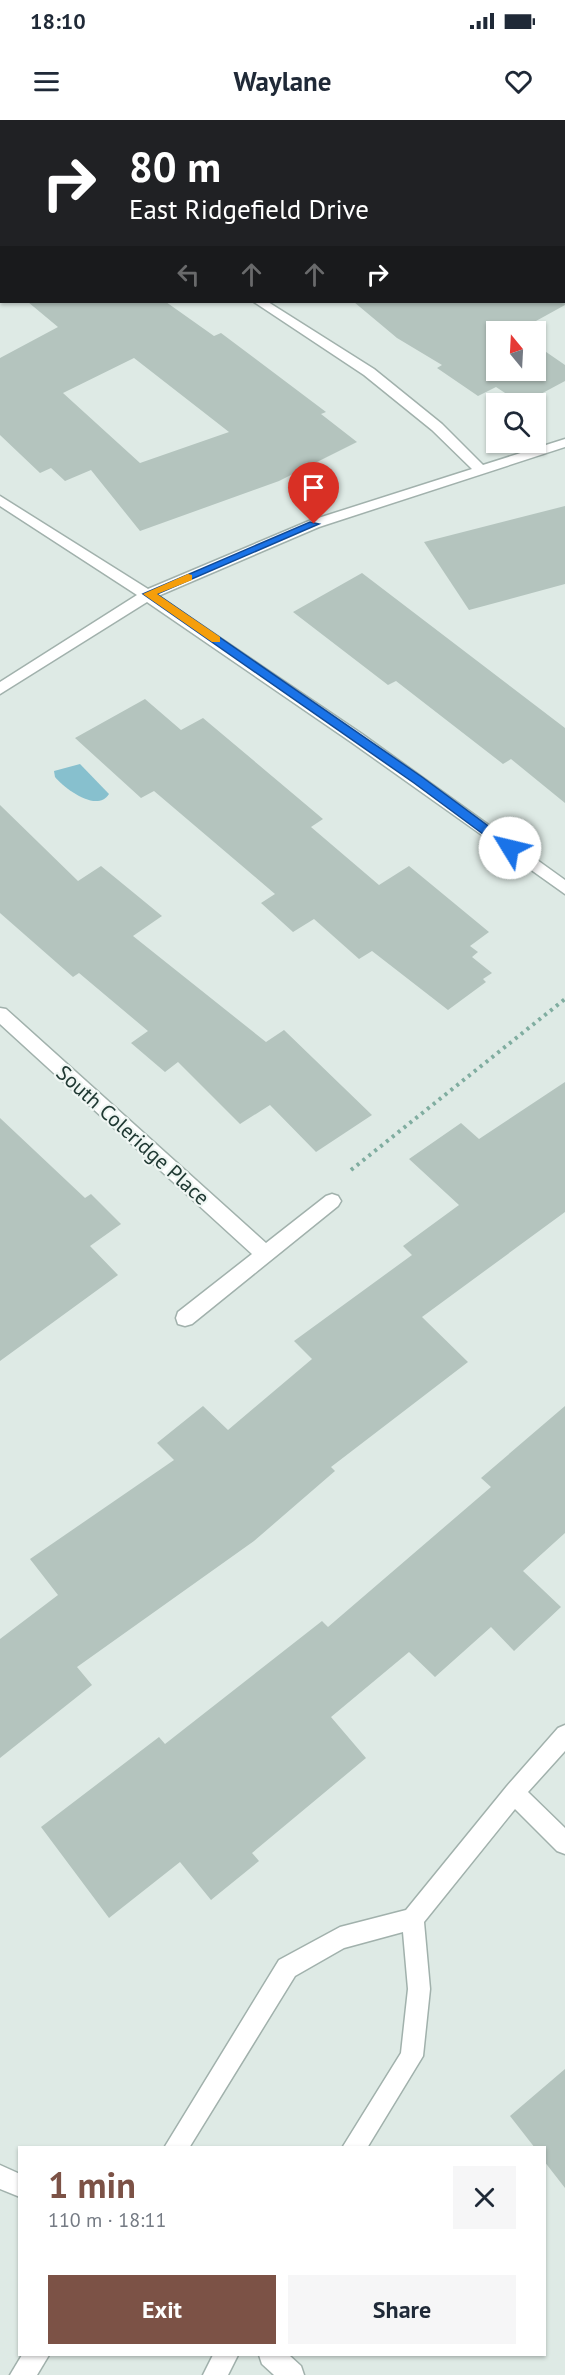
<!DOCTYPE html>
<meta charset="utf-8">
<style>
:root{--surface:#fff;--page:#f6f6f7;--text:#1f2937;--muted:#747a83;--accent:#7c5246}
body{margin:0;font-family:"PT Sans",sans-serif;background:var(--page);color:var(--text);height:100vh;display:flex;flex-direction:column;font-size:22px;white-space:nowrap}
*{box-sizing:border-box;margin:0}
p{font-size:20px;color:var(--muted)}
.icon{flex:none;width:33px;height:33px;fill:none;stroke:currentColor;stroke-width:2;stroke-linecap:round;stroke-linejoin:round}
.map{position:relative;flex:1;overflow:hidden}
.sheet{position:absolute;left:18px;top:2026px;width:528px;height:210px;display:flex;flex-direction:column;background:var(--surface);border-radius:0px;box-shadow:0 2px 4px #0004}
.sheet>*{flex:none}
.top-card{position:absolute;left:0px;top:0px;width:566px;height:183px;box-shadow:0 2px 4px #0004;background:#202124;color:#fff;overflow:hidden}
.needle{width:39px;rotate:342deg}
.controls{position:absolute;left:486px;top:201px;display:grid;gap:12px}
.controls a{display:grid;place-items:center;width:60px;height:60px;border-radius:0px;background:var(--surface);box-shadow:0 2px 4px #0004;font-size:30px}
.pin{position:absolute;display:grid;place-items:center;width:51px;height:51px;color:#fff;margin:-62px -26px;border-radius:50% 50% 50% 0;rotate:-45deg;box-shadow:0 0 6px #0007}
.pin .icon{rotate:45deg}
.me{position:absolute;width:66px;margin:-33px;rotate:306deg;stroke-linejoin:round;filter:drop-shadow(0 0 4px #0008)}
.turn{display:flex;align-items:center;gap:21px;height:126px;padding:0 30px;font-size:27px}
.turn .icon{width:78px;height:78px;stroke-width:2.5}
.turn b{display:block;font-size:42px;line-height:51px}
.lanes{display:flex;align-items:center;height:57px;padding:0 30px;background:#0003;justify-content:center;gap:30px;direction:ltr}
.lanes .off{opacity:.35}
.round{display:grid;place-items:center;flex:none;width:63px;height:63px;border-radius:0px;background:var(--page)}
.summary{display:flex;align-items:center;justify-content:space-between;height:102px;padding:0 30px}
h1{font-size:36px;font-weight:800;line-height:45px;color:var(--accent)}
.action{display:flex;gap:12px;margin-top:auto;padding:12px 30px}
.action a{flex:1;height:69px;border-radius:0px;background:var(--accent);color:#fff;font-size:24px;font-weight:800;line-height:69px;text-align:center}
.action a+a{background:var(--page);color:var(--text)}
.status{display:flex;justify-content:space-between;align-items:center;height:42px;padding:0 30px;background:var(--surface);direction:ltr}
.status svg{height:16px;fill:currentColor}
header{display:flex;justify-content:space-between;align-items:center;height:78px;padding:0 30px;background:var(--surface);font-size:27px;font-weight:800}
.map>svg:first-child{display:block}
.water{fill:#87c0ce}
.building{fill:#b4c4be;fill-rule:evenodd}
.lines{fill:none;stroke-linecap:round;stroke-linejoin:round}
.minor-casing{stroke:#a1b1ac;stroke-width:3}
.path-far1{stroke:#80ada0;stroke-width:3;stroke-dasharray:2 3;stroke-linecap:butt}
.path{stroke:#80ada0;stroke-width:4;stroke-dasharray:3 4.5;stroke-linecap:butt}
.minor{fill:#fff;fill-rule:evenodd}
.route{fill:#1a73e8;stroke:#114b97;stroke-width:1.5}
.slow{fill:#f59e0b}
.labels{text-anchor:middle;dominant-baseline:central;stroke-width:4.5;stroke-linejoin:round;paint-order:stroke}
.street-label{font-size:21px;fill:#203933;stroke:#eff6f3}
</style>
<div class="status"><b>18:10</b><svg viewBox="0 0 49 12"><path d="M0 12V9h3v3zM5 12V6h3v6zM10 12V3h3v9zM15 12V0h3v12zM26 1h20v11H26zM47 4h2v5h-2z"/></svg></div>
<header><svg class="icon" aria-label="menu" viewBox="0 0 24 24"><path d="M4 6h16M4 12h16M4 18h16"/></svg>Waylane<svg class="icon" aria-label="heart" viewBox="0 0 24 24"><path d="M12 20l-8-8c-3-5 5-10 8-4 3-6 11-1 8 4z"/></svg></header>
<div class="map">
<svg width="565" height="2255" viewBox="0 0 565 2255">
<rect width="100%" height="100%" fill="#deeae5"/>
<!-- water -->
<path class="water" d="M80 644 109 674C97 693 65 669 55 657L54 651Z"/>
<!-- building -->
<g class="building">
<path d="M28 182H166L214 216 221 213 326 292 321 294 357 322 279 361 140 411 91 350 65 361 51 348 40 353 0 315V238L58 207ZM134 238 229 312 140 343 63 273Z"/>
<path d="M354 182H565V185L516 212H496V250H536V225L565 245V261L522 284 496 267 478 276 437 248 442 245 397 218Z"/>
<path d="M565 386V464L469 490 424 422Z"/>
<path d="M362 453 565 608V683L511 639 503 644 396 561 388 565 293 492Z"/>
<path d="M145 579 181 610 203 598 323 699 311 707 379 765 409 746 489 812 470 826 478 832 472 837 492 853 483 859 486 862 448 890 372 831 359 839 314 799 293 812 261 783 275 774 154 671 141 678 75 618Z"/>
<path d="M0 685 78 761 101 746 162 796 133 816 266 922 284 910 372 995 316 1032 270 985 240 1004 178 942 165 952 131 923 148 911 79 853 73 857 0 793Z"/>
<path d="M565 962V1092L422 1197 468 1242 331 1347 335 1351 254 1421 77 1547 92 1565 0 1638V1519L58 1475 30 1439 174 1340 157 1323 203 1286 228 1310 312 1239 294 1221 412 1135 403 1126 459 1085 409 1039 461 1003 479 1019Z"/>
<path d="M0 998 85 1078 91 1074 121 1104 90 1126 118 1155 0 1241Z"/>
<path d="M565 1286V1413L523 1451 561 1487 514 1531 491 1507 435 1557 409 1532 331 1597 366 1638 252 1733 259 1741 211 1780 180 1742 109 1798 41 1707 159 1617 165 1624 322 1501 328 1507 491 1367 481 1358Z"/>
<path d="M565 1949V2068L544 2041V2028H535L510 1996Z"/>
</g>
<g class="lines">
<!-- minor casing -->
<g class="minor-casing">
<g id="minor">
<path d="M437 0H450L451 2H438Z"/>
<path d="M564 63 565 64V72L564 71Z"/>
<path d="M254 182H268L374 249 442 304 483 345 565 319V327L319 407 158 476 362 614 565 760V774L351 622 147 482 0 574V562L137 475 0 386V376L148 469 309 401 472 349 432 310 364 255Z"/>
<path d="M0 888 6 889 266 1123 326 1076 332 1074 338 1076 341 1081 338 1086 192 1204 185 1206 178 1204 176 1198 178 1192 252 1134 0 904Z"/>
<path d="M565 1605V1631L528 1672 565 1708V1734L557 1731 515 1689 424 1802 430 1869 423 1936 367 2028H342L401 1933 408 1869 403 1812 344 1828 295 1856 189 2028H164L279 1840 340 1807 406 1790 507 1666 558 1608Z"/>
<path d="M0 2045 20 2054V2077L0 2069Z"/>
<path d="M22 2235H49L37 2255H10Z"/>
<path d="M213 2235H238L228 2255H203Z"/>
<path d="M259 2235H289L301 2246 304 2255H274L262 2244Z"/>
</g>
</g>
<!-- path-far1 -->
<g class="path-far1">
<path d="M202 0 205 2"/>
<path d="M222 2 225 0"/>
</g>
<!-- path -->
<path class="path" d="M351 1050 565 879"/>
<!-- minor -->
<use href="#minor" class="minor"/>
</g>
<!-- route -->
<path class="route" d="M310 402 319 404 157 474 422 657 514 725V731H506L414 663 143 474Z"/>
<!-- slow -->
<path class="slow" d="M188 454 192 455V460L157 474 220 517V522H212L143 474Z"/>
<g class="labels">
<!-- street labels -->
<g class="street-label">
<text transform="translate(133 1015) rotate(42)">South Coleridge Place</text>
</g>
</g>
</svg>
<div class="controls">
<a><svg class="needle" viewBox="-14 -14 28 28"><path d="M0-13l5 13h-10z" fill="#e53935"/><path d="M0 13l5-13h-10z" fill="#747a83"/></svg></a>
<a><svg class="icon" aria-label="search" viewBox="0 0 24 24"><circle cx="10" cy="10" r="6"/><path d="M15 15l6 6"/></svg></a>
</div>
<div class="pin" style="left:314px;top:404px;background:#d93025"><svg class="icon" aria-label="arrive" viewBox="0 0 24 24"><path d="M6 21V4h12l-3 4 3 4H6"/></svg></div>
<svg class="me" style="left:510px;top:728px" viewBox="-20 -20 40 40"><circle r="19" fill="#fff"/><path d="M0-13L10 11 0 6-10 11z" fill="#1a73e8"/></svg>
<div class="top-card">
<div class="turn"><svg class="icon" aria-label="right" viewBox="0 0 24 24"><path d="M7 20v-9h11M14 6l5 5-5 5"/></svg><div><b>80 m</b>East Ridgefield Drive</div></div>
<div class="lanes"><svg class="icon off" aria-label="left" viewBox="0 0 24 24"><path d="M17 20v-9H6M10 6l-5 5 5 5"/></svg><svg class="icon off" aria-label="ahead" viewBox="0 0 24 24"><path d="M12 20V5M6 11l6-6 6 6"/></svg><svg class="icon off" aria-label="ahead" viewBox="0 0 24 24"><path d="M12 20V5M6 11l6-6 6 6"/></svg><svg class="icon" aria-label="right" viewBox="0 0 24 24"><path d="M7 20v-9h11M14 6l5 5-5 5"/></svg></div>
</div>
<section class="sheet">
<div class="summary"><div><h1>1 min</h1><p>110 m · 18:11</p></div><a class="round"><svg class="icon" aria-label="close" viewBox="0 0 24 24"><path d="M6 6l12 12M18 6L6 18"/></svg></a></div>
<div class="action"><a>Exit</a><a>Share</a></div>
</section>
</div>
